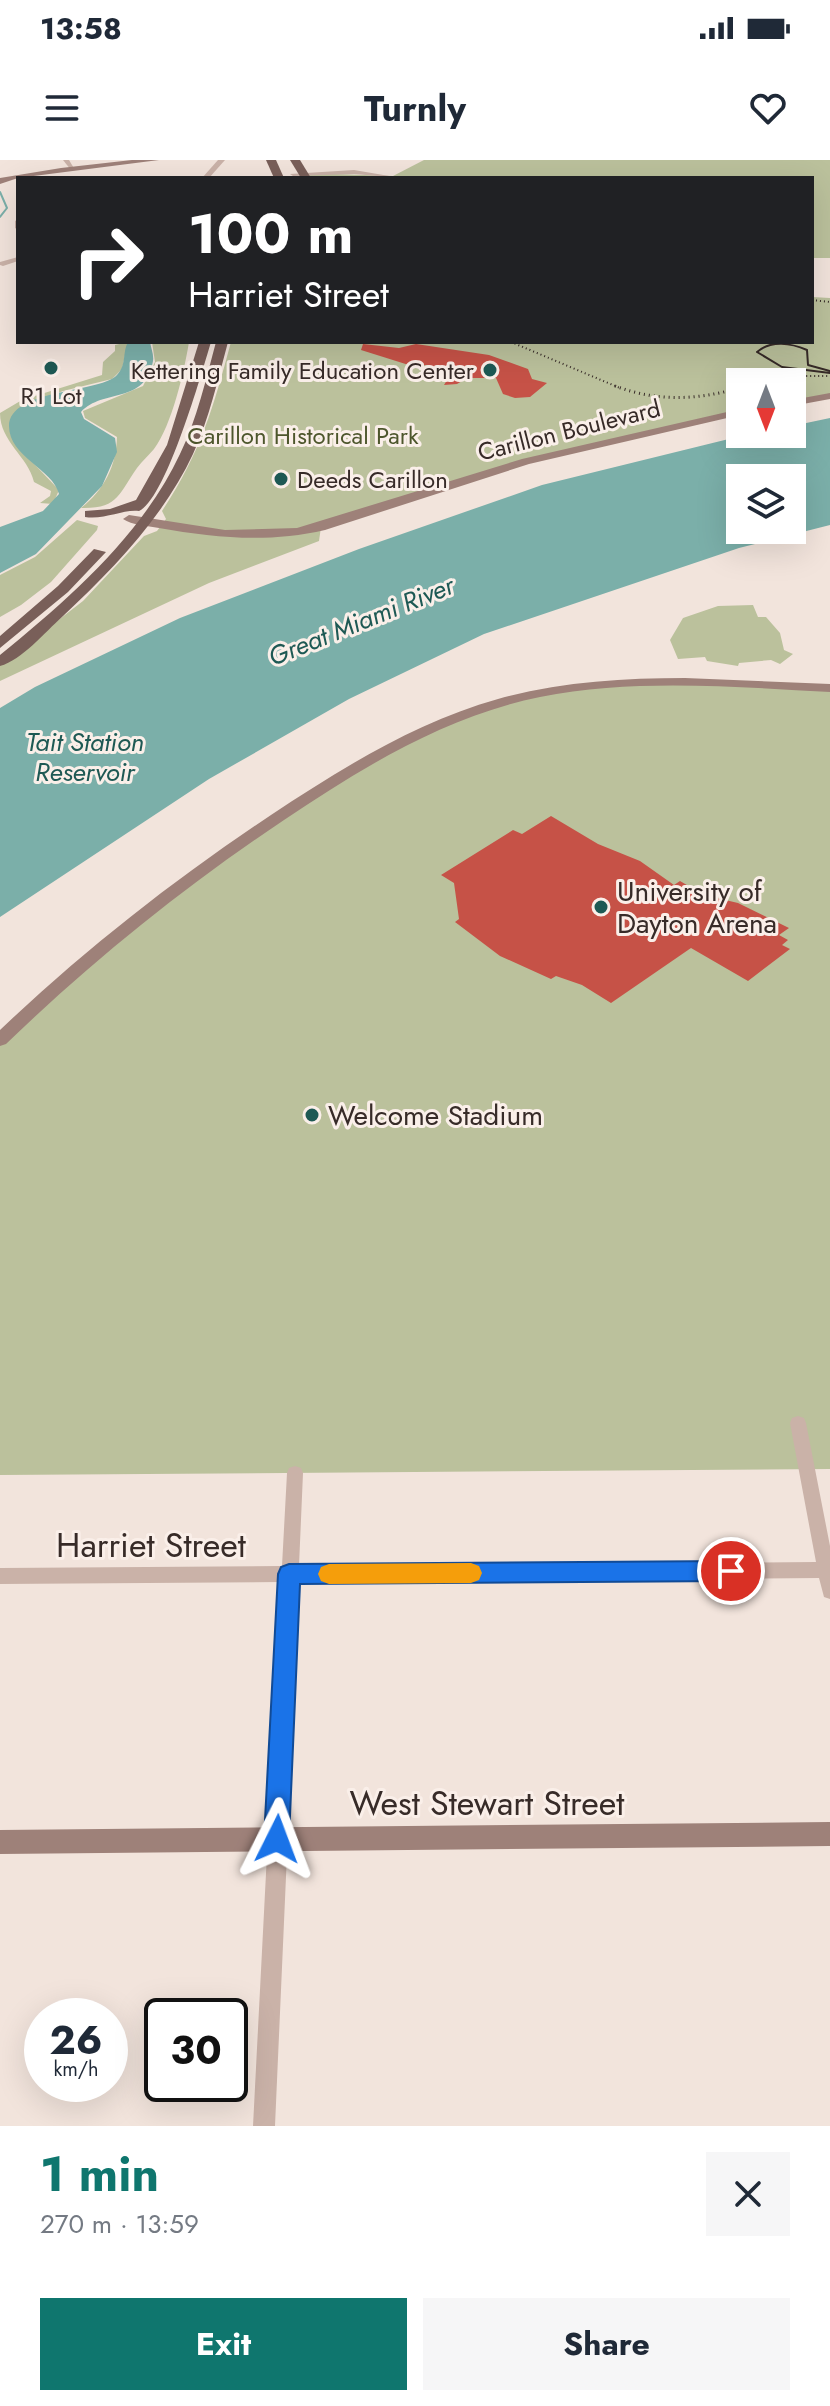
<!DOCTYPE html>
<meta charset="utf-8">
<style>
:root{--surface:#fff;--page:#f6f6f7;--text:#1f2937;--muted:#747a83;--accent:#0f766e}
body{margin:0;font-family:Jost,sans-serif;background:var(--page);color:var(--text);height:100vh;display:flex;flex-direction:column;font-size:30px;white-space:nowrap}
*{box-sizing:border-box;margin:0}
p{font-size:26px;color:var(--muted)}
.icon{flex:none;width:44px;height:44px;fill:none;stroke:currentColor;stroke-width:2;stroke-linecap:round;stroke-linejoin:round}
.map{position:relative;height:1966px;overflow:hidden}
.details{display:flex;flex-direction:column;background:var(--surface);flex:1}
.details>*{flex:none}
.hud{position:absolute;left:16px;top:16px;width:798px;height:168px;border-radius:0px;box-shadow:0 8px 32px #0002;background:#202124;color:#fff;overflow:hidden}
.needle{width:52px;rotate:180deg}
.controls{position:absolute;left:726px;top:208px;display:grid;gap:16px}
.controls a{display:grid;place-items:center;width:80px;height:80px;border-radius:0px;background:var(--surface);box-shadow:0 8px 32px #0002;font-size:40px}
.speed{position:absolute;left:24px;top:1838px;display:flex;gap:16px;font-size:40px;font-weight:700;text-align:center}
.speed>*{display:grid;place-content:center;width:104px;height:104px;border-radius:50%;background:var(--surface);box-shadow:0 8px 32px #0002;line-height:1}
.speed small{font-size:20px;font-weight:400}
.speed .limit{border:4px solid #111;border-radius:12px;background:#fff;color:#111}
.pin{position:absolute;display:grid;place-items:center;width:68px;height:68px;color:#fff;margin:-34px;border:4px solid #fff;border-radius:50%;box-shadow:0 2px 8px #0007}
.me{position:absolute;width:88px;margin:-44px;rotate:3deg;stroke-linejoin:round;filter:drop-shadow(0 0 6px #0008)}
.turn{display:flex;align-items:center;gap:28px;height:168px;padding:0 40px;font-size:36px}
.turn .icon{width:104px;height:104px;stroke-width:2.5}
.turn b{display:block;font-size:56px;line-height:68px}
.round{display:grid;place-items:center;flex:none;width:84px;height:84px;border-radius:0px;background:var(--page)}
.summary{display:flex;align-items:center;justify-content:space-between;height:136px;padding:0 40px}
h1{font-size:48px;font-weight:700;line-height:60px;color:var(--accent)}
.button{display:flex;gap:16px;margin-top:auto;padding:16px 40px}
.button a{flex:1;height:92px;border-radius:0px;background:var(--accent);color:#fff;font-size:32px;font-weight:700;line-height:92px;text-align:center}
.button a+a{background:var(--page);color:var(--text)}
.status{display:flex;justify-content:space-between;align-items:center;height:56px;padding:0 40px;background:var(--surface);direction:ltr}
.status svg{height:22px;fill:currentColor}
header{display:flex;justify-content:space-between;align-items:center;height:104px;padding:0 40px;background:var(--surface);font-size:36px;font-weight:700}
.map>svg:first-child{display:block}
.green{fill:#bbc19c}
.water{fill:#7bafa9;fill-rule:evenodd}
.lines{fill:none;stroke-linecap:round;stroke-linejoin:round}
.stream{stroke:#7bafa9;stroke-width:2}
.building{fill:#c65247}
.street{fill:#cab2a8;fill-rule:evenodd}
.secondary{fill:#9e8179;fill-rule:evenodd}
.primary{fill:#795f59;fill-rule:evenodd}
.tram{stroke:#372b28;stroke-width:2}
.rail-far1{stroke:#372b28;stroke-width:2;stroke-dasharray:1 3;stroke-linecap:butt}
.rail{stroke:#372b28;stroke-width:3;stroke-dasharray:1 4;stroke-linecap:butt}
.route{fill:#1a73e8;stroke:#114b97;stroke-width:2}
.slow{fill:#f59e0b}
.poi-dot{fill:#1e5954;stroke:#faefe9;stroke-width:3}
.labels{text-anchor:middle;dominant-baseline:central;stroke-width:6;stroke-linejoin:round;paint-order:stroke}
.far-poi-label{font-size:24px;fill:#372b28;stroke:#faefe9;text-anchor:end}
.far-street-label{font-size:24px;fill:#372b28;stroke:#faefe9}
.far-park-label{font-size:24px;fill:#4d562c;stroke:#faefe9}
.far-water-label{font-size:26px;font-style:italic;fill:#1e5954;stroke:#faefe9}
.poi-label{font-size:28px;fill:#372b28;stroke:#faefe9;text-anchor:start}
.near-street-label{font-size:34px;fill:#372b28;stroke:#faefe9}
</style>
<div class="status"><b>13:58</b><svg viewBox="0 0 49 12"><path d="M0 12V9h3v3zM5 12V6h3v6zM10 12V3h3v9zM15 12V0h3v12zM26 1h20v11H26zM47 4h2v5h-2z"/></svg></div>
<header><svg class="icon" aria-label="menu" viewBox="0 0 24 24"><path d="M4 6h16M4 12h16M4 18h16"/></svg>Turnly<svg class="icon" aria-label="heart" viewBox="0 0 24 24"><path d="M12 20l-8-8c-3-5 5-10 8-4 3-6 11-1 8 4z"/></svg></header>
<div class="map">
<svg width="830" height="1966" viewBox="0 0 830 1966">
<rect width="100%" height="100%" fill="#f2e4dc"/>
<!-- green -->
<g class="green">
<path d="M424 0H830V98H812V18H306L305 13 393 16Z"/>
<path d="M812 137 830 138V236L792 243V222H740V252L526 301 321 367 319 381 209 423 0 521V505L83 441 144 376 157 371 166 359 162 351C201 292 213 248 231 182H812Z"/>
<path d="M128 182 122 209 112 219 63 231 20 249V289L59 330 53 344 40 343 50 336 51 331 34 322C28 296 0 282 0 253L22 240 102 215 103 202 115 191V185Z"/>
<path d="M152 182H189C184 212 172 265 154 289 149 295 142 301 137 308 119 333 119 349 81 348 105 329 116 306 117 277L85 258 83 251 143 226 155 202Z"/>
<path d="M77 360 98 366 97 370 51 422 21 445 0 457V415L35 397Z"/>
<path d="M753 445 758 457H766L780 473 784 490 793 494 780 504 771 500 739 503 738 506 707 501 705 497 678 499 670 480 683 458 718 446Z"/>
<path d="M612 523 830 528V1309L0 1315V880L232 689 404 582 504 542Z"/>
</g>
<!-- water -->
<g class="water">
<path d="M128 182H150C151 188 154 195 153 201 145 245 103 228 81 252L84 259 115 278 117 292 102 326 36 394 0 413V367L43 351 59 334C53 309 9 297 9 266 10 229 97 233 116 216 127 206 122 193 128 182Z"/>
<path d="M830 258V365L739 388 484 474 349 539 209 619 0 757V548L35 527 180 458 359 389 542 325 745 275 792 274V266ZM792 318V370H740V318Z"/>
</g>
<g class="lines">
<!-- stream -->
<path class="stream" d="M0 32 7 48 0 57"/>
</g>
<!-- building -->
<g class="building">
<path d="M363 184 399 188 416 184 489 195 528 209 532 219 547 223 530 237 515 238 503 234 496 218H467L457 224 444 225 452 212 428 205 412 206 361 190Z"/>
<path d="M551 656 598 684 640 701 674 725 680 721 704 735 738 743 789 768 779 775 788 780 782 785 790 789 748 821 691 788 611 843 582 825 556 816 551 819 500 796 455 762 459 759 454 723 441 715 513 670 522 674Z"/>
</g>
<g class="lines">
<!-- street -->
<g class="street">
<path d="M63 0H69L75 10H71Z"/>
<path d="M218 0H225L209 18H202Z"/>
<path d="M354 10 401 18 354 14 293 16 290 14Z"/>
<path d="M18 59V70L15 68V61Z"/>
<path d="M18 97V101L3 106 0 105V102Z"/>
<path d="M798 1256 804 1258 806 1263 830 1386V1439L824 1437 819 1418 299 1422 275 1966H253L281 1422 0 1424V1408L282 1406 287 1313 289 1308 295 1306 301 1308 303 1313 299 1406 816 1402 790 1263 792 1258Z"/>
</g>
<!-- secondary -->
<g class="secondary">
<path d="M132 0H159L18 18 0 24V18L61 8Z"/>
<path d="M830 233V239L792 246V240Z"/>
<path d="M740 249V255L529 304 325 370C269 383 215 378 159 368 147 366 132 365 123 359L129 355 225 370 297 368 522 299Z"/>
<path d="M685 518 830 524V532C734 527 635 518 540 537 446 556 363 607 284 660 185 726 92 801 6 884L0 886V870C84 790 175 719 271 655 342 608 416 562 498 539 559 522 621 518 685 518Z"/>
<path d="M830 1662V1686L0 1694V1670Z"/>
</g>
<!-- primary -->
<g class="primary">
<path d="M266 0H276L284 18H274Z"/>
<path d="M290 0H300L311 18H301Z"/>
<path d="M199 182H211C201 215 166 339 139 351 123 349 105 360 85 357V351L110 349 136 340 167 285Z"/>
<path d="M216 182H228C218 219 209 259 193 294 163 358 113 409 62 457 45 472 22 500 0 506V495C69 439 142 375 180 294 197 259 206 219 216 182Z"/>
<path d="M94 389 106 392 68 432 0 488V476L58 426Z"/>
</g>
<!-- tram -->
<path class="tram" d="M830 211 808 205 807 190C791 183 771 180 757 192L782 207 830 213"/>
<!-- rail-far1 -->
<g class="rail-far1">
<path d="M812 140 830 142"/>
<path d="M511 182 620 228"/>
<path d="M759 222 781 216H830"/>
</g>
<!-- rail -->
<path class="rail" d="M615 226C658 242 696 240 740 228"/>
</g>
<!-- route -->
<path class="route" d="M731 1401 739 1404 742 1411 739 1418 731 1421 300 1424 289 1679 286 1688 277 1691 268 1688 264 1679 278 1414 281 1407 289 1404Z"/>
<!-- slow -->
<path class="slow" d="M471 1403 479 1406 482 1413 479 1420 471 1423 329 1424 321 1421 318 1414 321 1407 329 1404Z"/>
<!-- markers -->
<g class="poi-dot">
<circle cx="51" cy="208" r="8"/>
<circle cx="490" cy="210" r="8"/>
<circle cx="281" cy="319" r="8"/>
<circle cx="601" cy="747" r="8"/>
<circle cx="312" cy="955" r="8"/>
</g>
<g class="labels">
<!-- far-poi labels -->
<g class="far-poi-label">
<text x="474" y="210">Kettering Family Education Center</text>
<text x="51" y="235" text-anchor="middle">R1 Lot</text>
<text x="297" y="319" text-anchor="start">Deeds Carillon</text>
</g>
<!-- far-street labels -->
<g class="far-street-label">
<text transform="translate(569 270) rotate(-14)">Carillon Boulevard</text>
</g>
<!-- far-park labels -->
<g class="far-park-label">
<text x="303" y="275">Carillon Historical Park</text>
</g>
<!-- far-water labels -->
<g class="far-water-label">
<text transform="translate(361 461) rotate(-22)">Great Miami River</text>
<text x="85" y="582">Tait Station<tspan x="85" dy="30">Reservoir</tspan></text>
</g>
<!-- poi labels -->
<g class="poi-label">
<text x="617" y="731">University of<tspan x="617" dy="32">Dayton Arena</tspan></text>
<text x="328" y="955">Welcome Stadium</text>
</g>
<!-- near-street labels -->
<g class="near-street-label">
<text x="151" y="1385">Harriet Street</text>
<text x="487" y="1643">West Stewart Street</text>
</g>
</g>
</svg>
<div class="controls">
<a><svg class="needle" viewBox="-14 -14 28 28"><path d="M0-13l5 13h-10z" fill="#e53935"/><path d="M0 13l5-13h-10z" fill="#747a83"/></svg></a>
<a><svg class="icon" aria-label="layers" viewBox="0 0 24 24"><path d="M12 4l9 5-9 5-9-5zM3 14l9 5 9-5"/></svg></a>
</div>
<div class="speed"><div>26<small>km/h</small></div><div class="limit">30</div></div>
<div class="pin" style="left:731px;top:1411px;background:#d93025"><svg class="icon" aria-label="arrive" viewBox="0 0 24 24"><path d="M6 21V4h12l-3 4 3 4H6"/></svg></div>
<svg class="me" style="left:277px;top:1679px" viewBox="-20 -20 40 40"><path d="M0-17L14 15 0 8-14 15z" fill="#1a73e8" stroke="#fff" stroke-width="4"/></svg>
<div class="hud">
<div class="turn"><svg class="icon" aria-label="right" viewBox="0 0 24 24"><path d="M7 20v-9h11M14 6l5 5-5 5"/></svg><div><b>100 m</b>Harriet Street</div></div>
</div>
</div>
<section class="details">
<div class="summary"><div><h1>1 min</h1><p>270 m · 13:59</p></div><a class="round"><svg class="icon" aria-label="close" viewBox="0 0 24 24"><path d="M6 6l12 12M18 6L6 18"/></svg></a></div>
<div class="button"><a>Exit</a><a>Share</a></div>
</section>
